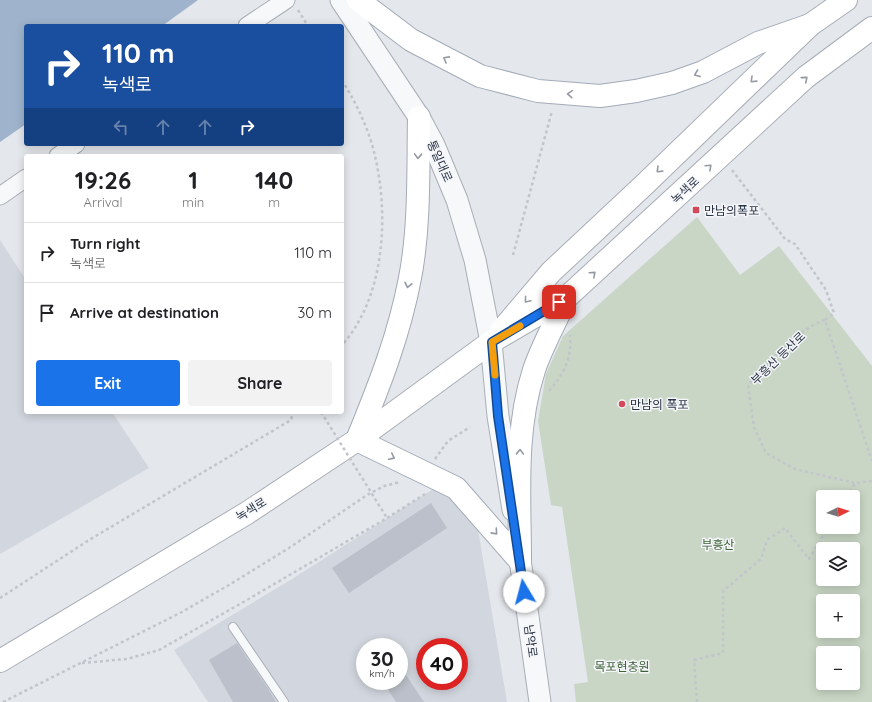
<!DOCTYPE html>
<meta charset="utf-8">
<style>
:root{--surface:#fff;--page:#f2f2f2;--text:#202124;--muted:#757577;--line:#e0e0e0;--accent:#1a73e8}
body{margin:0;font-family:Quicksand,"Noto Sans KR",sans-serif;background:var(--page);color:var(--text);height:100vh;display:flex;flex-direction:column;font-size:15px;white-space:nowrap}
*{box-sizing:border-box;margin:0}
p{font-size:13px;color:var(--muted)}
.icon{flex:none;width:22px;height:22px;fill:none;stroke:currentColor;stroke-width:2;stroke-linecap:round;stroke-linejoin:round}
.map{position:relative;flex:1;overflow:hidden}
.details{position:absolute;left:24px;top:154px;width:320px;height:260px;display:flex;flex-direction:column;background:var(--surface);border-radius:4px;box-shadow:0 2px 10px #0003}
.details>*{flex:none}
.top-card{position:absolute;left:24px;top:24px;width:320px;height:122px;border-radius:4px;box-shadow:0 2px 10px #0003;background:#1a4fa0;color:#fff;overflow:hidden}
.needle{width:26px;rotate:85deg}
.controls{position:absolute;left:816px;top:490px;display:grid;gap:8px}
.controls a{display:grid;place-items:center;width:44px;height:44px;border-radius:4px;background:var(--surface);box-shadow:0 2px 10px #0003;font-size:20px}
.speed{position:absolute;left:356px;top:638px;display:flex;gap:8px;font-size:20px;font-weight:700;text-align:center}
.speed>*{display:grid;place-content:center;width:52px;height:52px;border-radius:50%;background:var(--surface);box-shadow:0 2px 10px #0003;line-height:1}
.speed small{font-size:10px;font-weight:400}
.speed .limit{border:6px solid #d22;background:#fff;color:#111}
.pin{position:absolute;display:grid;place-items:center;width:34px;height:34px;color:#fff;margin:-17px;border-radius:8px;box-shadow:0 2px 6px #0006}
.me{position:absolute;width:44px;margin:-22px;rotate:352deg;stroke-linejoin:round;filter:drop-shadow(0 0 3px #0008)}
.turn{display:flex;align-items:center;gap:14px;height:84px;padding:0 12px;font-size:18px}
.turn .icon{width:52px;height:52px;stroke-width:2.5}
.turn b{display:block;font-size:28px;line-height:34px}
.lanes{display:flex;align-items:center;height:38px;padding:0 12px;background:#0003;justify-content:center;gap:20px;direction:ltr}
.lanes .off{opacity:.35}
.eta{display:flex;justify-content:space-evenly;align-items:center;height:68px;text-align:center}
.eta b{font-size:24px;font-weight:700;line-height:28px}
.action{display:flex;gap:8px;margin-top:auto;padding:8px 12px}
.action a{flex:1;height:46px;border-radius:4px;background:var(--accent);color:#fff;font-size:16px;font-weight:700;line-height:46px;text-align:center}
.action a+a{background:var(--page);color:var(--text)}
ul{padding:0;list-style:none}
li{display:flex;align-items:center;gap:12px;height:60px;padding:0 12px;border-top:1px solid var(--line)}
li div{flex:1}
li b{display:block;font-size:15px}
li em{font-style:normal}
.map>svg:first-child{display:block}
.built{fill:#d2d6de;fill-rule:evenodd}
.green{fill:#c9d6c5;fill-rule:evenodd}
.water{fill:#9fb4cc}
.building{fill:#bbc0ca}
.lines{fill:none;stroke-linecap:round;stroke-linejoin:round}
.service-casing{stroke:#a9aeb7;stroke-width:10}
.minor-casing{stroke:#a9aeb7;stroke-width:19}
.tertiary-casing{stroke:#a9aeb7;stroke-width:23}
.secondary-casing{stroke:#a9aeb7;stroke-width:24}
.primary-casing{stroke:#a3abb8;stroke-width:24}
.path{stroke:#c2c5cb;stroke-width:2.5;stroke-dasharray:3 3;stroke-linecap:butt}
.service{stroke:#f7f8fa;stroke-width:8}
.minor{stroke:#f7f8fa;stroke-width:17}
.tertiary{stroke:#f7f8fa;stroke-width:21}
.secondary{stroke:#fff;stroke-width:22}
.primary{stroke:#fff;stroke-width:22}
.path-bridge{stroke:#c2c5cb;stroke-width:2.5;stroke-dasharray:3 3;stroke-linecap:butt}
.oneway{stroke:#959aa2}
.route-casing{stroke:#114b97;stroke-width:10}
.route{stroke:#1a73e8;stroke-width:7}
.slow{stroke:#f59e0b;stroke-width:7}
.poi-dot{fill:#d1495b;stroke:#f4f6f9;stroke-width:1.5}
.labels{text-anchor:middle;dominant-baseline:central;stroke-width:3;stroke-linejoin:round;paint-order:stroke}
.street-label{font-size:12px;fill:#2b3445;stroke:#f4f6f9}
.poi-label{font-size:12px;fill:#2b3445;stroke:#f4f6f9;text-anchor:start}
.park-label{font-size:12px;fill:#3f6138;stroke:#f4f6f9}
</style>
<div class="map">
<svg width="872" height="702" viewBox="0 0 872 702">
<rect width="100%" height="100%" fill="#e4e7ec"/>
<!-- built -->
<g class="built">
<path d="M0 240 26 280V412H112L149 468 0 554Z"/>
<path d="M438 486 465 511 478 530 507 702H208L174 650 292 579ZM365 647H399V681H365ZM425 647H459V681H425Z"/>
</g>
<!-- green -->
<path class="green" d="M697 217 740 275 779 246 872 366V702H576L574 684 588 682 562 507 551 505 538 421 546 374 563 336ZM823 497H853V527H823ZM823 549H853V579H823ZM823 601H853V631H823ZM823 653H853V683H823Z"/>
<!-- water -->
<path class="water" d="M0 0H198L162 26H26V124L0 142Z"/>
<!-- building -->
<g class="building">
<path d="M431 503 447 528 349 593 332 568Z"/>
<path d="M237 643 269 690 276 702H233L209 660Z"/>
<path d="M404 672 424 702H396L385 685 391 681H399V676Z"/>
</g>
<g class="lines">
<!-- service casing -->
<g class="service-casing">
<path id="service" d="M233 627 284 702"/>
</g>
<!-- minor casing -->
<g class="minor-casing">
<g id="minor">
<path d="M247 26 286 0"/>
<path d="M58 156 76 144"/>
<path d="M0 196 26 178"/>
</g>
</g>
<!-- tertiary casing -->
<g class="tertiary-casing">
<g id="tertiary">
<path d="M341 0 419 117 434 145 457 200 475 260 491 342 498 416 513 510"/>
<path d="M518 545 540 702"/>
</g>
</g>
<!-- secondary casing -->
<g class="secondary-casing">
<g id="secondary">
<path d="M501 331 551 272 644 185 810 25 846 0"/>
<path d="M0 661 247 513 357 440 491 342 566 298 806 77 872 28"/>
</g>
</g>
<!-- primary casing -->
<g class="primary-casing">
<g id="primary">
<path d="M358 0 411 40 480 76 538 91 600 96 636 91 672 83 703 72 758 43 810 25"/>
<path d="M419 117C418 170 420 226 410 278 399 336 379 386 357 440L456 488 520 561"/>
<path d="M520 561C520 497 514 432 534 370 542 346 556 322 566 298"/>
</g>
</g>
<!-- path -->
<g class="path">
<path d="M298 10 308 26"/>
<path d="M342 80C356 103 369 129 375 156 389 216 385 297 342 345"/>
<path d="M732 170 785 239 795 244 826 290 834 313 825 320 872 461"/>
<path d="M513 255 552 111"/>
<path d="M825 320C794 331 771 362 748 385L754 427 766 453 795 469 855 483"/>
<path d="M549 391C564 373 572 360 570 335"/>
<path d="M435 459 448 441 470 427"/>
<path d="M847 497 855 483 872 481"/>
<path d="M0 598 89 540 291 420 293 412"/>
<path d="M82 663 127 659 159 650 240 604 387 518 425 494"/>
<path d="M3 702 180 613 229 585 289 548 367 495 384 486 400 482"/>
<path d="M697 702 694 660 723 653V591L761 559 767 540 785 528 809 559 828 527"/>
</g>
<!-- service -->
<use href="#service" class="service"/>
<!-- minor -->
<use href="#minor" class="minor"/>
<!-- tertiary -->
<use href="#tertiary" class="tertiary"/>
<!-- secondary -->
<use href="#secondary" class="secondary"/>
<!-- primary -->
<use href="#primary" class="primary"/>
<!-- path-bridge -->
<path class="path-bridge" d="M321 412 387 518"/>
</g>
<!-- one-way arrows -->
<defs><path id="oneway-chevron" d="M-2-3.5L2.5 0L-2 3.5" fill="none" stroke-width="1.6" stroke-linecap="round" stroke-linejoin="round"/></defs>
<g class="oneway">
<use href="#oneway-chevron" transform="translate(446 59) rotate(-151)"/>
<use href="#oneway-chevron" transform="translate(697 74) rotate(159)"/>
<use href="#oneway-chevron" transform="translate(805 79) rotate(-41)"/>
<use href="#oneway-chevron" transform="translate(753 80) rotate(136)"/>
<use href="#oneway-chevron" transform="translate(570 94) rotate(-176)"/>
<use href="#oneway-chevron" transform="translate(418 156) rotate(92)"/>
<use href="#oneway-chevron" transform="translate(709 167) rotate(-43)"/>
<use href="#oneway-chevron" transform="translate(659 170) rotate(136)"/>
<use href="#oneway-chevron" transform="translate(593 274) rotate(-42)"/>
<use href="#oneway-chevron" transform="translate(408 285) rotate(102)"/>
<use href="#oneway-chevron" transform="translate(527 300) rotate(130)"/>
<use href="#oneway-chevron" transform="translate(520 452) rotate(-88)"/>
<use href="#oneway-chevron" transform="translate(392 457) rotate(26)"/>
<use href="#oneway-chevron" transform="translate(495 532) rotate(48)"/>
</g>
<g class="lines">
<!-- route casing -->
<g class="route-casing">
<path id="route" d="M524 592 498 416 492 342 559 302"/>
</g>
<!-- route -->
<use href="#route" class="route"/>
<!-- slow -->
<path class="slow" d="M495 375 492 342 520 326"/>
</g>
<!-- markers -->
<g class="poi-dot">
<rect x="692" y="206" width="8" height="8" rx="2"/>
<circle cx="622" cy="404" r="4"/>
</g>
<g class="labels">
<!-- street labels -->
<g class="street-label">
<text transform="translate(440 161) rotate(66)">통일대로</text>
<text transform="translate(685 190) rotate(-43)">녹색로</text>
<text transform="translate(778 358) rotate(-44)">부흥산 등산로</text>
<text transform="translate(251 509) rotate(-32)">녹색로</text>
<text transform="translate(531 641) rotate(82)">남악로</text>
</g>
<!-- poi labels -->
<g class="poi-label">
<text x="704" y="210">만남의폭포</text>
<text x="630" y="404">만남의 폭포</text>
</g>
<!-- park labels -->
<g class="park-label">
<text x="718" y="544">부흥산</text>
<text x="622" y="666">목포현충원</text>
</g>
</g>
</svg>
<div class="controls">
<a><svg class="needle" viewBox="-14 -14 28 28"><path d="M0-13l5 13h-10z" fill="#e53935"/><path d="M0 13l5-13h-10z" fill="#757577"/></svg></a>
<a><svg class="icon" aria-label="layers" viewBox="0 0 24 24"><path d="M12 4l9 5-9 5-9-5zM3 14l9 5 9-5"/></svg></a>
<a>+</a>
<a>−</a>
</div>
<div class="speed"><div>30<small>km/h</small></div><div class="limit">40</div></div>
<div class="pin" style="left:559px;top:302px;background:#d93025"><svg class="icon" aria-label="arrive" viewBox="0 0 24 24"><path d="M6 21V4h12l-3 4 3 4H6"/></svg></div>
<svg class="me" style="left:524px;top:592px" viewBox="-20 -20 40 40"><circle r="19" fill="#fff"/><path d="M0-13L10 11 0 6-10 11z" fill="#1a73e8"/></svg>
<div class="top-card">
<div class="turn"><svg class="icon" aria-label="right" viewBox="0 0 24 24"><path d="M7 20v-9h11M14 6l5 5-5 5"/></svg><div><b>110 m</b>녹색로</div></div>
<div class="lanes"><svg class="icon off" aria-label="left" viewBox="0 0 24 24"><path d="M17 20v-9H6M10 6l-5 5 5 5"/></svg><svg class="icon off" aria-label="ahead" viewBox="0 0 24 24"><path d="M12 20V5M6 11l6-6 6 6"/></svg><svg class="icon off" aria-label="ahead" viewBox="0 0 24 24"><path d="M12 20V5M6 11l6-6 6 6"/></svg><svg class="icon" aria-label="right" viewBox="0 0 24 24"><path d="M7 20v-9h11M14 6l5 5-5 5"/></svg></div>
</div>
<section class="details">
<div class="eta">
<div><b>19:26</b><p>Arrival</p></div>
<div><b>1</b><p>min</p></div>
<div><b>140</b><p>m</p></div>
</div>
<ul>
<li><svg class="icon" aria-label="right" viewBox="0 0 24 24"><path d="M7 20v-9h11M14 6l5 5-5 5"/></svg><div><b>Turn right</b><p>녹색로</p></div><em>110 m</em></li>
<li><svg class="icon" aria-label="arrive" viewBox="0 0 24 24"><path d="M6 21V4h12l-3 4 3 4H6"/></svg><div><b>Arrive at destination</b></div><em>30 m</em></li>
</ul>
<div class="action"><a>Exit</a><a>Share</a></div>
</section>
</div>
